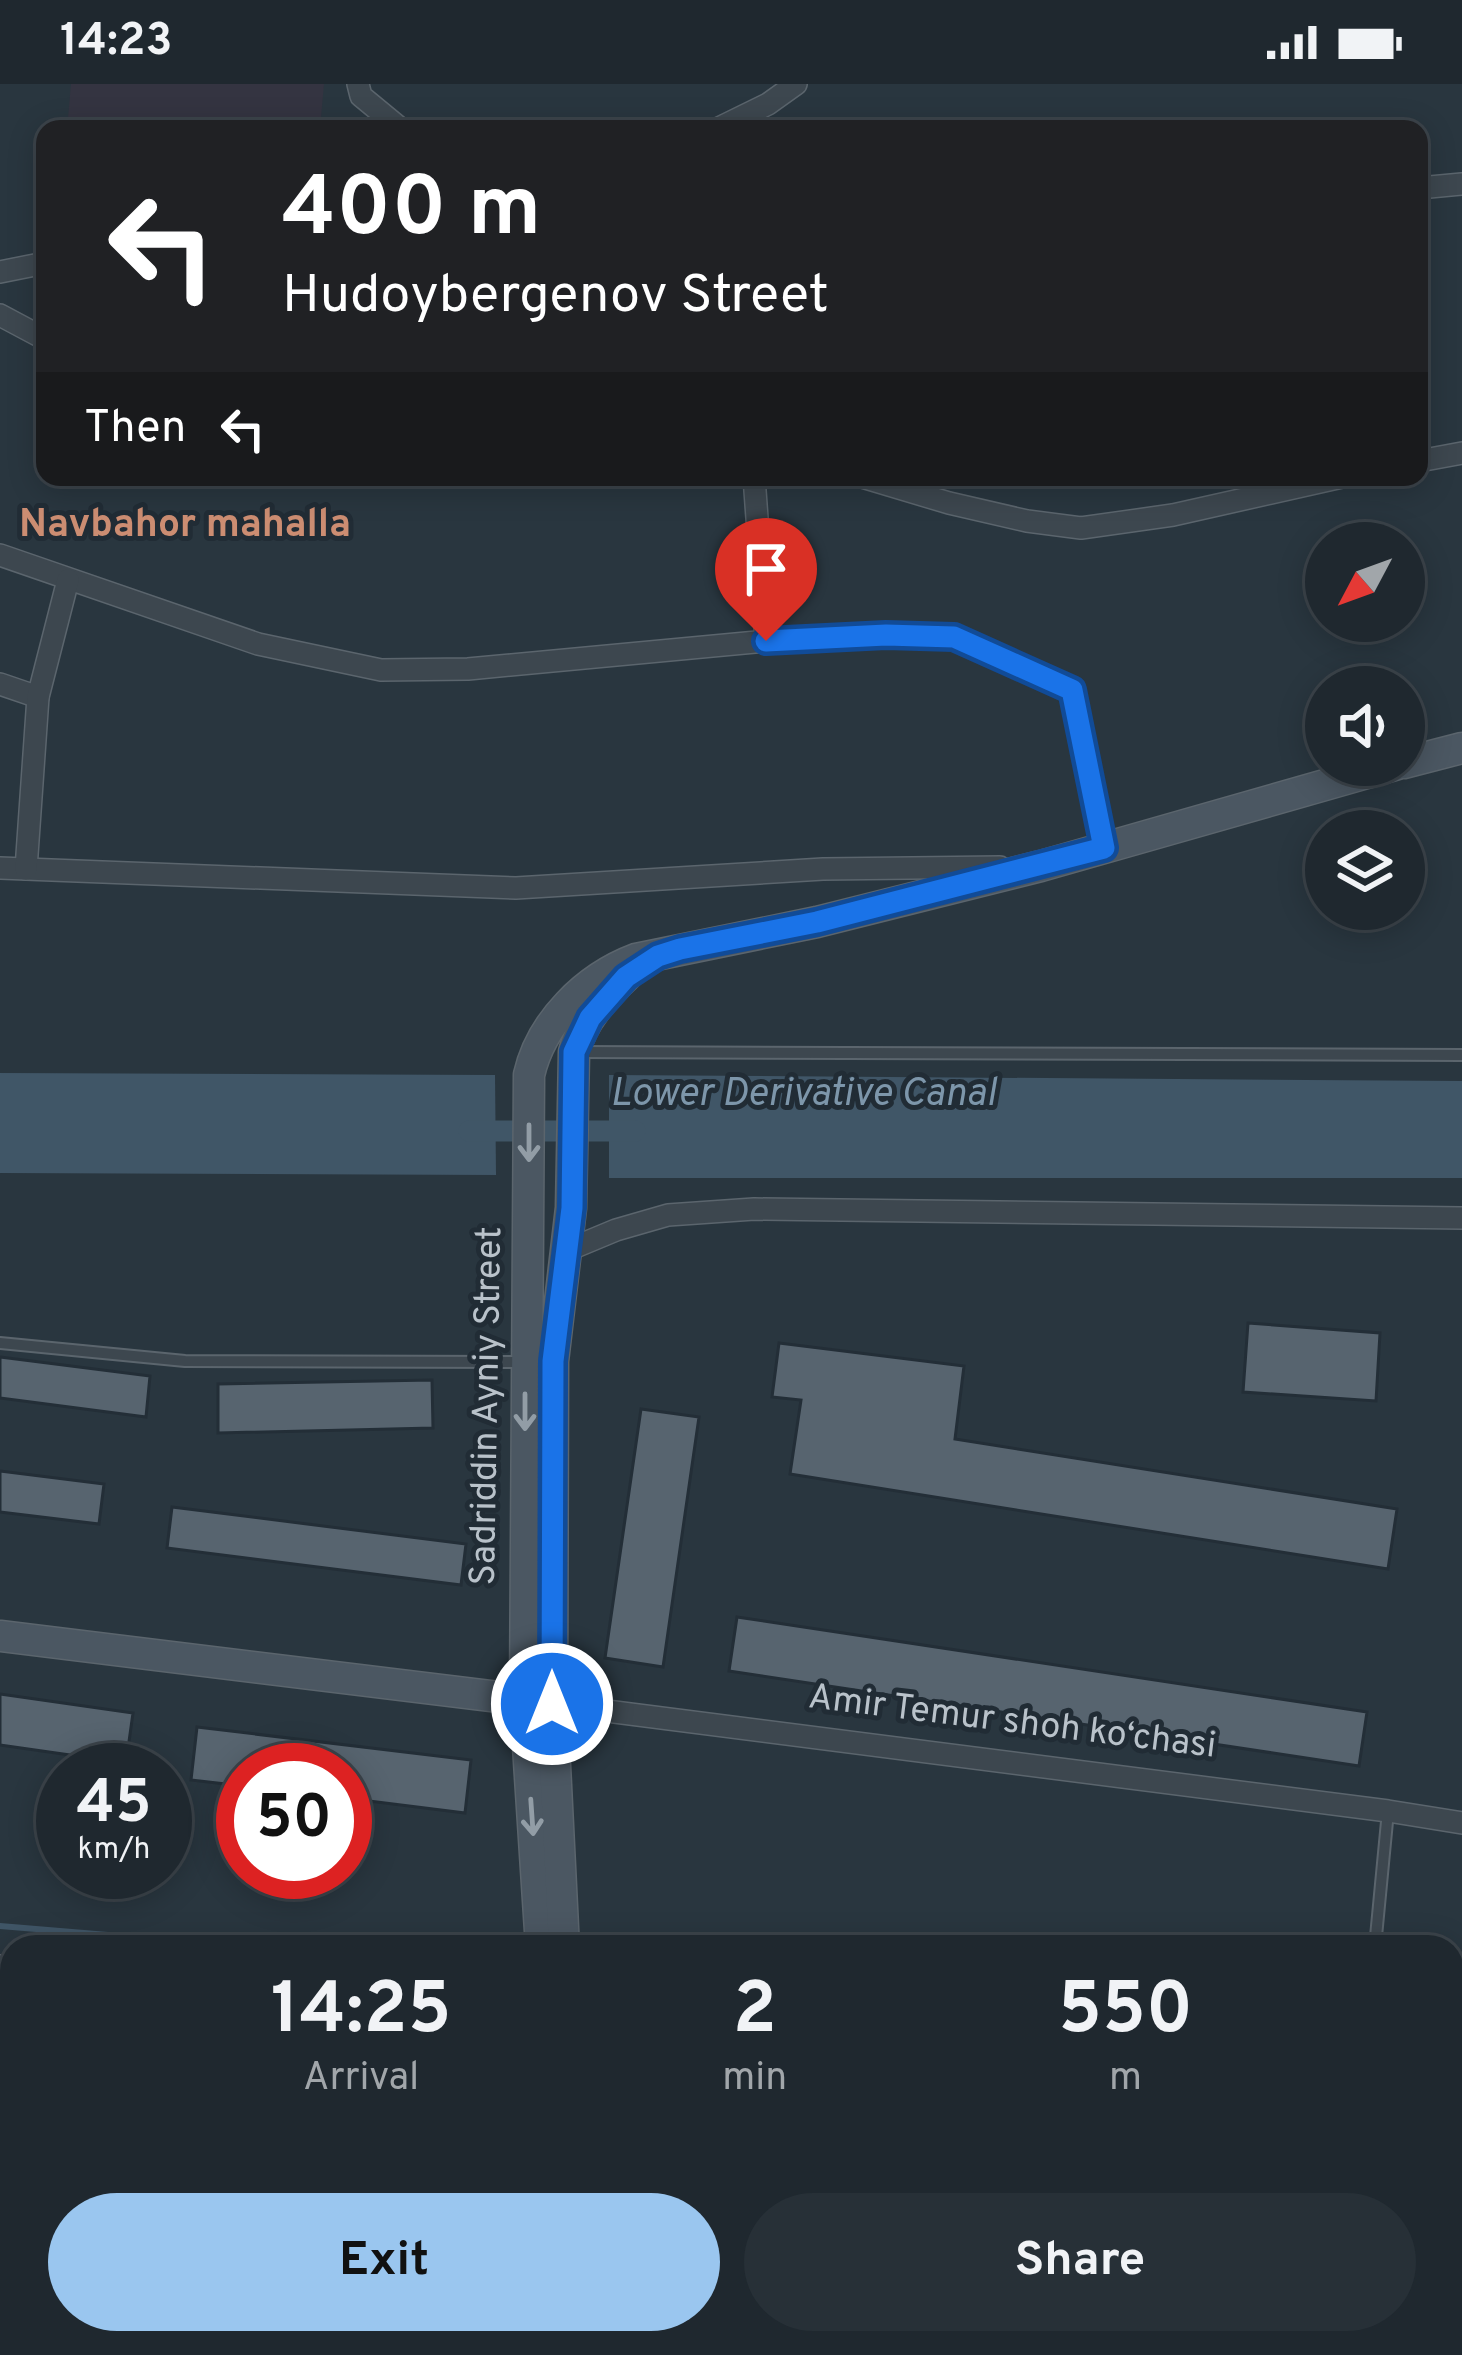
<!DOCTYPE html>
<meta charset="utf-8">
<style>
:root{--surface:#1f282f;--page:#273037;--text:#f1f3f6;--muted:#a1a6aa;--line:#3c444b;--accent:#9ac6ef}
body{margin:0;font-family:Overpass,sans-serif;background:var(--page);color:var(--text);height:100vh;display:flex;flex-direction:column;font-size:45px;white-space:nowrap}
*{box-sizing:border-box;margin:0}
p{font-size:39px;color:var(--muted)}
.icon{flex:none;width:66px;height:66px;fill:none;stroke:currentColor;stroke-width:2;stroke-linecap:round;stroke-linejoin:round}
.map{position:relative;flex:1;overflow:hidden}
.side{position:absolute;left:0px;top:1851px;width:1464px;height:420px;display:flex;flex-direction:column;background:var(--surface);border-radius:36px 36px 0 0;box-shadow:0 6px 30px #0003,0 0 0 3px var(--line)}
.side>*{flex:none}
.guide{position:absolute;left:36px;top:36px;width:1392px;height:366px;border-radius:24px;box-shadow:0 6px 30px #0003,0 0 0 3px var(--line);background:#202124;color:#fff;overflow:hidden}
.needle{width:78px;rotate:229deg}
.tools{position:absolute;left:1305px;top:438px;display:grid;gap:24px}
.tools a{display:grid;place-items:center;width:120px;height:120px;border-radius:50%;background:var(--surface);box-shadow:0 6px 30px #0003,0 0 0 3px var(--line);font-size:60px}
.speed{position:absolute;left:36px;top:1659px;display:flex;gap:24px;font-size:60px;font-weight:700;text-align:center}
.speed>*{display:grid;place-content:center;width:156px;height:156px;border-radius:50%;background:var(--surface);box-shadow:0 6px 30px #0003,0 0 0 3px var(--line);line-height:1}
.speed small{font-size:30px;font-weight:400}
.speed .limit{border:18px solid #d22;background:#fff;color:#111}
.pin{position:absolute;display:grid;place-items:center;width:102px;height:102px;color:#fff;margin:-123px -51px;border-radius:50% 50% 50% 0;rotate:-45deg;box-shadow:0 0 12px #0007}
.pin .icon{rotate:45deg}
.me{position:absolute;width:132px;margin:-66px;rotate:0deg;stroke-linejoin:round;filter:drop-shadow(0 0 9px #0008)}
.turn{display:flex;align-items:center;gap:42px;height:252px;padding:0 48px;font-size:54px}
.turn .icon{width:156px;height:156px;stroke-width:2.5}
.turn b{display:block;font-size:84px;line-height:102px}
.then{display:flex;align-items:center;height:114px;padding:0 48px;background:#0003;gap:24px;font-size:45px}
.eta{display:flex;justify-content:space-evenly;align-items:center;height:204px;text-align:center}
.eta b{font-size:72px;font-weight:700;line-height:84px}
.action{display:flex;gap:24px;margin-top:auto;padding:24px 48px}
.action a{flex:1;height:138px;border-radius:72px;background:var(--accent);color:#111;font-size:48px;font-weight:700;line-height:138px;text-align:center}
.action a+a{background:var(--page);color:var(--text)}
.status{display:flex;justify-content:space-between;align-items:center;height:84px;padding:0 60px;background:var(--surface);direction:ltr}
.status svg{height:33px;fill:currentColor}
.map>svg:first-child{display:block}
.medical{fill:#343441}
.water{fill:#405667}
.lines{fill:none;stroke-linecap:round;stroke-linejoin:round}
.stream{stroke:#405667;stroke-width:6}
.canal{stroke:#405667;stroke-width:21}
.building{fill:#57646f;stroke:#232e37;stroke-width:3}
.service-casing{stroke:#5b656d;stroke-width:14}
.minor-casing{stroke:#5b656d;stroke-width:24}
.secondary-casing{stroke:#5b656d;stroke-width:33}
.service{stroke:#3d474f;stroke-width:10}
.minor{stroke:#3d474f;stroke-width:21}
.secondary{stroke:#4b5762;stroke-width:30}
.oneway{stroke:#929da6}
.route-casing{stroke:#114b97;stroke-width:30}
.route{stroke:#1a73e8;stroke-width:21}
.labels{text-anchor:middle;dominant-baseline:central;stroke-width:10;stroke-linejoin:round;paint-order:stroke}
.street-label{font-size:36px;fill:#b9c2ca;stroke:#212c35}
.neighbourhood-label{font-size:39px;font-weight:bold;fill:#cc8d72;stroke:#212c35}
.water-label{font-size:39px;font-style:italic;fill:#7d96aa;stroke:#212c35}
</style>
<div class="status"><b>14:23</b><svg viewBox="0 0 49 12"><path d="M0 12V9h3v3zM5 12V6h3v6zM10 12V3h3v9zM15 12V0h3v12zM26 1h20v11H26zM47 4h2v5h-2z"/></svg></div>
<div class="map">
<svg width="1462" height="2271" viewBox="0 0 1462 2271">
<rect width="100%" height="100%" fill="#29363f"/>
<!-- medical -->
<path class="medical" d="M71 0H324L320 45H67Z"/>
<!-- water -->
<g class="water">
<path d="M0 989 495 991 496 1091 0 1089Z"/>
<path d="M609 991 1462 997V1094H609Z"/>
</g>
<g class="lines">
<!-- stream -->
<g class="stream">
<path d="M0 1842 252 1863"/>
<path d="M1452 2041 1462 2043"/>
</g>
<!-- canal -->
<path class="canal" d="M469 1047H635"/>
</g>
<!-- building -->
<g class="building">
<path d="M1248 1239 1380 1249 1376 1317 1243 1308Z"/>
<path d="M779 1259 964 1282 955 1355 1397 1425 1388 1485 790 1390 801 1316 772 1313Z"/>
<path d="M0 1273 150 1292 146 1333 0 1314Z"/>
<path d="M432 1296 433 1344 218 1349V1300Z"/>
<path d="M641 1325 699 1333 663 1583 605 1574Z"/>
<path d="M0 1387 104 1400 99 1440 0 1428Z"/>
<path d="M172 1423 466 1460 461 1501 167 1464Z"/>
<path d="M737 1533 1367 1628 1359 1682 729 1587Z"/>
<path d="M0 1610 133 1629 126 1679 0 1661Z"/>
<path d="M197 1643 471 1676 465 1729 345 1714V1686H243V1702L191 1696Z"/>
</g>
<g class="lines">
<!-- service casing -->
<g class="service-casing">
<g id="service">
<path d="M577 968 1462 971"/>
<path d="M0 1259 185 1277 522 1278"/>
<path d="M1375 1863 1388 1727"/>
<path d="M0 1877 12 1878"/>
<path d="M0 2241 12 2246"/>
<path d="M44 2259 73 2271"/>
</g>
</g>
<!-- minor casing -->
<g class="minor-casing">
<g id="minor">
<path d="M358 0 361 12 401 45"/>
<path d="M717 45 768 20 796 0"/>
<path d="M1419 104 1462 100"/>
<path d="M0 188 45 179"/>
<path d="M0 231 45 255"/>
<path d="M1419 377 1462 369"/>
<path d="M428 393H437"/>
<path d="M754 393 766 557"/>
<path d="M862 393 949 419 1027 437 1081 444 1173 431 1342 393"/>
<path d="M0 471 258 560 381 586 468 585 766 557 886 551 954 553 1072 606 1104 764"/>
<path d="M0 600 38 613"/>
<path d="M0 784 516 804 823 785 1000 783"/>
<path d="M26 785 38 613 68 496"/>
<path d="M568 1166 616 1146 668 1131 754 1125 1462 1134"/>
<path d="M552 1620 1388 1727 1462 1739"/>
</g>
</g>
<!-- secondary casing -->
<g class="secondary-casing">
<g id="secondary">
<path d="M1404 679 1462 664"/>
<path d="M0 1552 540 1618"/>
<path d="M541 1863 525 1616 529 991C541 938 586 894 636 875L817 838 1041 782 1395 681"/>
<path d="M564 1863 552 1620 553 1277 571 1124 574 968C582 937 605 912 627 891"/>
<path d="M563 2259 564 2271"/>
<path d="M585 2259V2271"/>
</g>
</g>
<!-- service -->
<use href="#service" class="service"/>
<!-- minor -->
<use href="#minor" class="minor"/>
<!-- secondary -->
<use href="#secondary" class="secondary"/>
</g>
<!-- one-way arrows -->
<defs><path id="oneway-shaft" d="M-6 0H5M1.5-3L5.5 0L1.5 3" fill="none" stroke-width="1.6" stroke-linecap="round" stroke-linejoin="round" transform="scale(3)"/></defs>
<g class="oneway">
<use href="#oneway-shaft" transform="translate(529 1059) rotate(90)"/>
<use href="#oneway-shaft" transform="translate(525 1328) rotate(90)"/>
<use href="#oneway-shaft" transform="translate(532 1733) rotate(86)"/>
</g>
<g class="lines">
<!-- route casing -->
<g class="route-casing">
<path id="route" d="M552 1620 553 1277 572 1124 574 968 590 934 626 893 658 872 680 865 817 838 1104 764 1072 606 954 553 886 551 766 557"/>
</g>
<!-- route -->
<use href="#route" class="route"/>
</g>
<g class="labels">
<!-- street labels -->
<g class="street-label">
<text transform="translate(488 1322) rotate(-89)">Sadriddin Ayniy Street</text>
<text transform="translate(1012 1639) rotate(7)">Amir Temur shoh ko‘chasi</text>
</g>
<!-- neighbourhood labels -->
<g class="neighbourhood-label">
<text x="185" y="442">Navbahor mahalla</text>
</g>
<!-- water labels -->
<g class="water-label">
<text x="803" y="1011">Lower Derivative Canal</text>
</g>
</g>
</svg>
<div class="tools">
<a><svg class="needle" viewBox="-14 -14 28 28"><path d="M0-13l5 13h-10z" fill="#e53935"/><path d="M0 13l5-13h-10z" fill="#a1a6aa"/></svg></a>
<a><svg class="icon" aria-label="sound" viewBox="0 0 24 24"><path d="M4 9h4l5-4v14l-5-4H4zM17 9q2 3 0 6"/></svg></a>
<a><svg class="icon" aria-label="layers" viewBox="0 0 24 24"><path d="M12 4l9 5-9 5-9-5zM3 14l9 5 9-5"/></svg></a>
</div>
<div class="speed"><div>45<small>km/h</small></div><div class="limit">50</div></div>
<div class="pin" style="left:766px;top:557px;background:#d93025"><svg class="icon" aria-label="arrive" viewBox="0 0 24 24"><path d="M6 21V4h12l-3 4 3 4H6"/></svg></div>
<svg class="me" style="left:552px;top:1620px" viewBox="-20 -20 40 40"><circle r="17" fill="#1a73e8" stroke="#fff" stroke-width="3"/><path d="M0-11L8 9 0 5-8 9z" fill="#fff"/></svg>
<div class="guide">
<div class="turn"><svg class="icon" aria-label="left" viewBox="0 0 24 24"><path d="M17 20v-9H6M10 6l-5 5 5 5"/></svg><div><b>400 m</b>Hudoybergenov Street</div></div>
<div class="then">Then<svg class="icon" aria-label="left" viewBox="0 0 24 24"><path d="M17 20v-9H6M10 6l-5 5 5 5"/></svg></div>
</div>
<section class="side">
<div class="eta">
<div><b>14:25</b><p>Arrival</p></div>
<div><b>2</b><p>min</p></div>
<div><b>550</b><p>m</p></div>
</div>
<div class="action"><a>Exit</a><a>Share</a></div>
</section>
</div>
